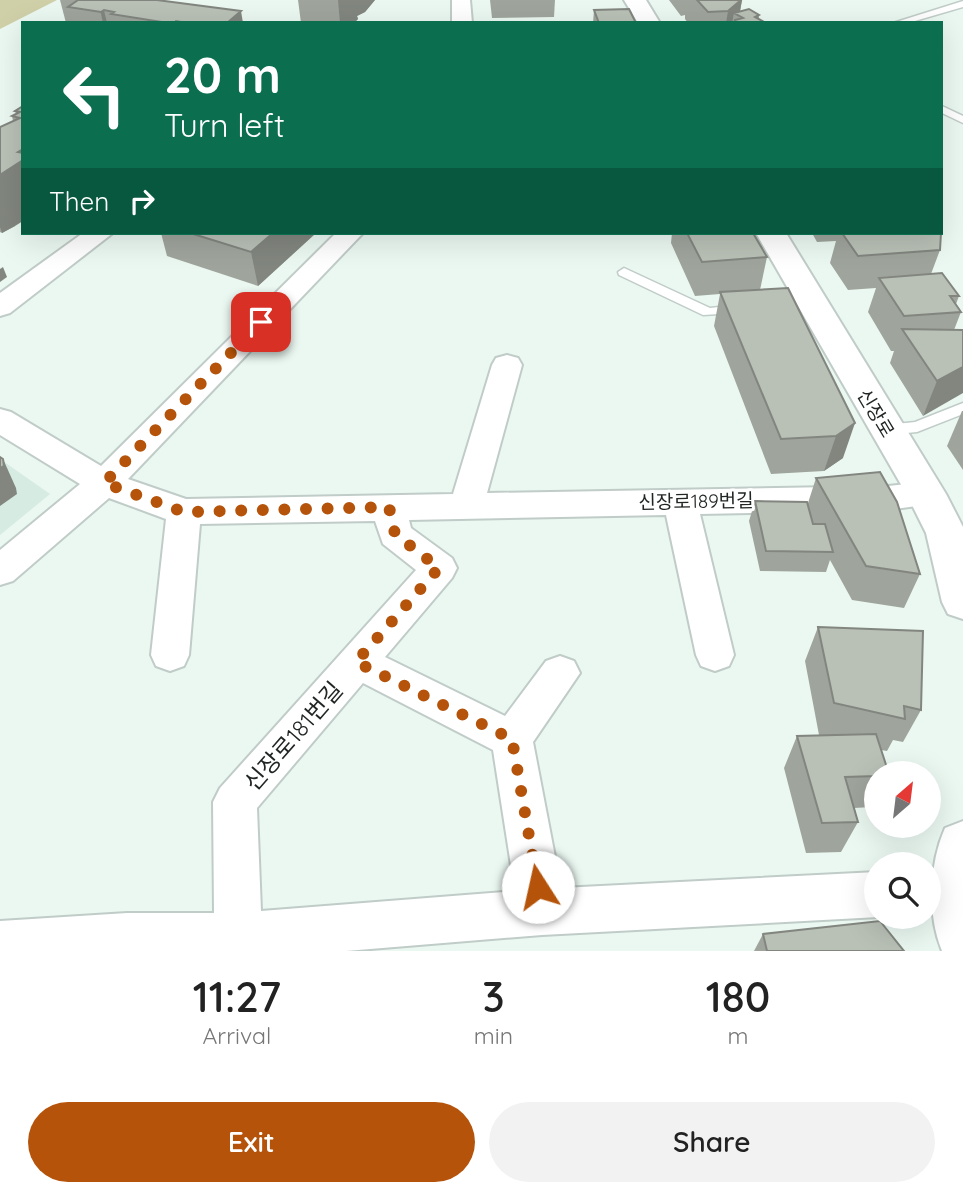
<!DOCTYPE html>
<meta charset="utf-8">
<style>
:root{--surface:#fff;--page:#f2f2f2;--text:#222;--muted:#767676;--accent:#b45309}
body{margin:0;font-family:Quicksand,"Noto Sans KR",sans-serif;background:var(--page);color:var(--text);height:100vh;display:flex;flex-direction:column;font-size:26px;white-space:nowrap}
*{box-sizing:border-box;margin:0}
p{font-size:23px;color:var(--muted)}
.icon{flex:none;width:38px;height:38px;fill:none;stroke:currentColor;stroke-width:2;stroke-linecap:round;stroke-linejoin:round}
.map{position:relative;height:951px;overflow:hidden}
.details{display:flex;flex-direction:column;background:var(--surface);flex:1}
.details>*{flex:none}
.hud{position:absolute;left:21px;top:21px;width:922px;height:214px;border-radius:0px;box-shadow:0 7px 28px #0002;background:#0b6e4f;color:#fff;overflow:hidden}
.needle{width:46px;rotate:28deg}
.fabs{position:absolute;left:864px;top:761px;display:grid;gap:14px}
.fabs a{display:grid;place-items:center;width:77px;height:77px;border-radius:50%;background:var(--surface);box-shadow:0 7px 28px #0002;font-size:35px}
.pin{position:absolute;display:grid;place-items:center;width:60px;height:60px;color:#fff;margin:-30px;border-radius:14px;box-shadow:0 4px 10px #0006}
.me{position:absolute;width:77px;margin:-38px;rotate:350deg;stroke-linejoin:round;filter:drop-shadow(0 0 5px #0008)}
.turn{display:flex;align-items:center;gap:24px;height:147px;padding:0 28px;font-size:32px}
.turn .icon{width:91px;height:91px;stroke-width:2.5}
.turn b{display:block;font-size:49px;line-height:60px}
.then{display:flex;align-items:center;height:66px;padding:0 28px;background:#0003;gap:14px;font-size:26px}
.eta{display:flex;justify-content:space-evenly;align-items:center;height:119px;text-align:center}
.eta b{font-size:42px;font-weight:600;line-height:49px}
.button{display:flex;gap:14px;margin-top:auto;padding:14px 28px}
.button a{flex:1;height:80px;border-radius:42px;background:var(--accent);color:#fff;font-size:28px;font-weight:600;line-height:80px;text-align:center}
.button a+a{background:var(--page);color:var(--text)}
.map>svg:first-child{display:block}
.built{fill:#d6ebe2}
.green{fill:#cfcfa8}
.lines{fill:none;stroke-linecap:round;stroke-linejoin:round}
.service-casing{stroke:#c0ccc7;stroke-width:3}
.minor-casing{stroke:#c0ccc7;stroke-width:4}
.tertiary-casing{stroke:#c0ccc7;stroke-width:4}
.service{fill:#fff;fill-rule:evenodd}
.minor{fill:#fff;fill-rule:evenodd}
.tertiary{fill:#fff;fill-rule:evenodd}
.wall{fill:#9fa59d}
.shaded-wall{fill:#82867f}
.building{fill:#b9c0b6;stroke:#82867f;stroke-width:2}
.route{stroke:#b45309;stroke-width:12;stroke-dasharray:0 21.6}
.labels{text-anchor:middle;dominant-baseline:central;stroke-width:6;stroke-linejoin:round;paint-order:stroke}
.street-label{font-size:19px;fill:#212624;stroke:#fff}
.near-street-label{font-size:23px;fill:#212624;stroke:#fff}
</style>
<div class="map">
<svg width="963" height="951" viewBox="0 0 963 951">
<rect width="100%" height="100%" fill="#ebf8f2"/>
<!-- built -->
<path class="built" d="M0 459 50 494 0 535Z"/>
<!-- green -->
<path class="green" d="M0 0H57L0 29Z"/>
<g class="lines">
<!-- service casing -->
<g class="service-casing">
<g id="service">
<path d="M963 1V7L908 23H893Z"/>
<path d="M942 106 963 116V123L942 113Z"/>
<path d="M624 268 710 308 736 305 743 309 736 313 703 315 619 275 618 272Z"/>
<path d="M963 403V414L917 432 886 435 878 430 886 425 915 422Z"/>
</g>
</g>
<!-- minor casing -->
<g class="minor-casing">
<g id="minor">
<path d="M452 0H470L472 23H452Z"/>
<path d="M83 233H113L10 313 0 316V293Z"/>
<path d="M336 233H363L128 479 186 499 453 494 492 365 496 358 507 355 518 358 522 365 487 493 888 486 926 482 938 485 943 494 938 503 888 510 700 514 734 655 729 666 715 671 701 666 696 655 666 515 409 520 411 528 452 558 457 568 452 578 385 657 505 716 546 661 560 656 574 661 580 673 533 742 561 888 877 872V917H879L542 935 346 951H0V921L127 913H214L213 802 220 788 416 570 383 544 375 521 200 524 189 655 184 666 170 671 156 666 151 655 166 519 109 498 13 581 0 585V550L80 484 0 435V409L11 412 101 466ZM363 683 493 750 515 891 261 911 257 808Z"/>
</g>
</g>
<!-- tertiary casing -->
<g class="tertiary-casing">
<g id="tertiary">
<path d="M624 0H646L660 23H638Z"/>
<path d="M756 233H786L946 494 963 527V619L948 614 942 602 926 533 907 495Z"/>
<path d="M963 821V951H942C927 915 929 864 945 828Z"/>
</g>
</g>
<!-- service -->
<use href="#service" class="service"/>
<!-- minor -->
<use href="#minor" class="minor"/>
<!-- tertiary -->
<use href="#tertiary" class="tertiary"/>
</g>
<!-- wall -->
<g class="wall">
<path d="M60 0H157L243 23H66Z"/>
<path d="M298 0H375L365 12 357 16 358 19 354 23H301Z"/>
<path d="M490 0H555L554 17 492 18Z"/>
<path d="M669 0H742L740 12 759 15V19L766 23H688L685 19V15L681 16Z"/>
<path d="M594 10 636 23H593Z"/>
<path d="M23 106 15 226 2 233 0 232V127L13 121 12 116 16 114 15 111Z"/>
<path d="M161 233H316L258 286 167 256Z"/>
<path d="M672 233H687L767 257 760 290 788 288 843 458 824 471 771 474 714 326 720 294 695 296 671 243Z"/>
<path d="M812 233H941L940 250 931 274 959 296 956 304 961 312 954 330H963L923 416 890 363 894 351H891L868 312 876 288 848 290 830 263 836 241 817 242Z"/>
<path d="M962 411H963V470L947 446Z"/>
<path d="M816 478 920 574 904 608 852 600 830 560 826 572 760 571 749 521 755 501 808 503Z"/>
<path d="M818 627 921 710 903 742 893 740 887 751 881 750 877 774V799L872 807 854 808 858 822 841 852 806 853 784 768 797 736 819 735 805 661Z"/>
<path d="M763 934 904 951H754Z"/>
</g>
<!-- shaded-wall -->
<g class="shaded-wall">
<path d="M98 0H151L114 12 104 10 107 23H103Z"/>
<path d="M338 0H375L365 12 357 16 358 19 354 23H340Z"/>
<path d="M741 0H742L739 16 734 13 732 23H726L728 11Z"/>
<path d="M241 11 243 23H227Z"/>
<path d="M23 149V221L15 226 2 233 0 227V175L18 152Z"/>
<path d="M273 233H316L258 286 251 252Z"/>
<path d="M3 267 7 277 0 282V269Z"/>
<path d="M963 367V393L923 416 937 381Z"/>
<path d="M855 423 843 458 824 471 836 436Z"/>
<path d="M3 459 16 488 17 494 0 506V468Z"/>
</g>
<!-- building -->
<g class="building">
<path d="M78 0H157L241 11 227 23H187L176 21 175 23H168L111 14 114 12 104 10 101 12 68 7Z"/>
<path d="M697 0H741L728 11 708 12Z"/>
<path d="M629 9 636 23H599L594 10Z"/>
<path d="M749 9 759 15 755 17 766 23H735V20L743 18 734 13Z"/>
<path d="M23 106V149L18 152 23 153V160L0 175V127L20 118 12 116 20 112 15 111Z"/>
<path d="M190 233H273L251 252Z"/>
<path d="M687 233H753L767 257 702 262Z"/>
<path d="M842 233H941L940 250 858 256Z"/>
<path d="M942 273 959 296H950L961 312 904 316 879 278Z"/>
<path d="M788 288 855 423 836 436 781 439 720 292Z"/>
<path d="M902 329 963 330V367L937 381Z"/>
<path d="M0 457 3 459 4 466 0 468Z"/>
<path d="M880 472 897 502 920 574 866 566 816 478Z"/>
<path d="M755 501 807 502 813 524H825L833 552 766 551Z"/>
<path d="M818 627 923 631 921 710 904 706 905 719 834 703Z"/>
<path d="M876 734 889 774H877V776L845 777 858 822 822 823 797 736Z"/>
<path d="M880 921 904 951H767L763 934Z"/>
</g>
<g class="lines">
<!-- route -->
<path class="route" d="M261 322 104 483 184 512 389 507 395 534 439 568 356 662 512 739 538 887"/>
</g>
<g class="labels">
<!-- street labels -->
<g class="street-label">
<text transform="translate(876 413) rotate(59)">신장로</text>
<text transform="translate(696 501) rotate(-1)">신장로189번길</text>
</g>
<!-- near-street labels -->
<g class="near-street-label">
<text transform="translate(293 736) rotate(-49)">신장로181번길</text>
</g>
</g>
</svg>
<div class="fabs">
<a><svg class="needle" viewBox="-14 -14 28 28"><path d="M0-13l5 13h-10z" fill="#e53935"/><path d="M0 13l5-13h-10z" fill="#767676"/></svg></a>
<a><svg class="icon" aria-label="search" viewBox="0 0 24 24"><circle cx="10" cy="10" r="6"/><path d="M15 15l6 6"/></svg></a>
</div>
<div class="pin" style="left:261px;top:322px;background:#d93025"><svg class="icon" aria-label="arrive" viewBox="0 0 24 24"><path d="M6 21V4h12l-3 4 3 4H6"/></svg></div>
<svg class="me" style="left:538px;top:887px" viewBox="-20 -20 40 40"><circle r="19" fill="#fff"/><path d="M0-13L10 11 0 6-10 11z" fill="#b45309"/></svg>
<div class="hud">
<div class="turn"><svg class="icon" aria-label="left" viewBox="0 0 24 24"><path d="M17 20v-9H6M10 6l-5 5 5 5"/></svg><div><b>20 m</b>Turn left</div></div>
<div class="then">Then<svg class="icon" aria-label="right" viewBox="0 0 24 24"><path d="M7 20v-9h11M14 6l5 5-5 5"/></svg></div>
</div>
</div>
<section class="details">
<div class="eta">
<div><b>11:27</b><p>Arrival</p></div>
<div><b>3</b><p>min</p></div>
<div><b>180</b><p>m</p></div>
</div>
<div class="button"><a>Exit</a><a>Share</a></div>
</section>
